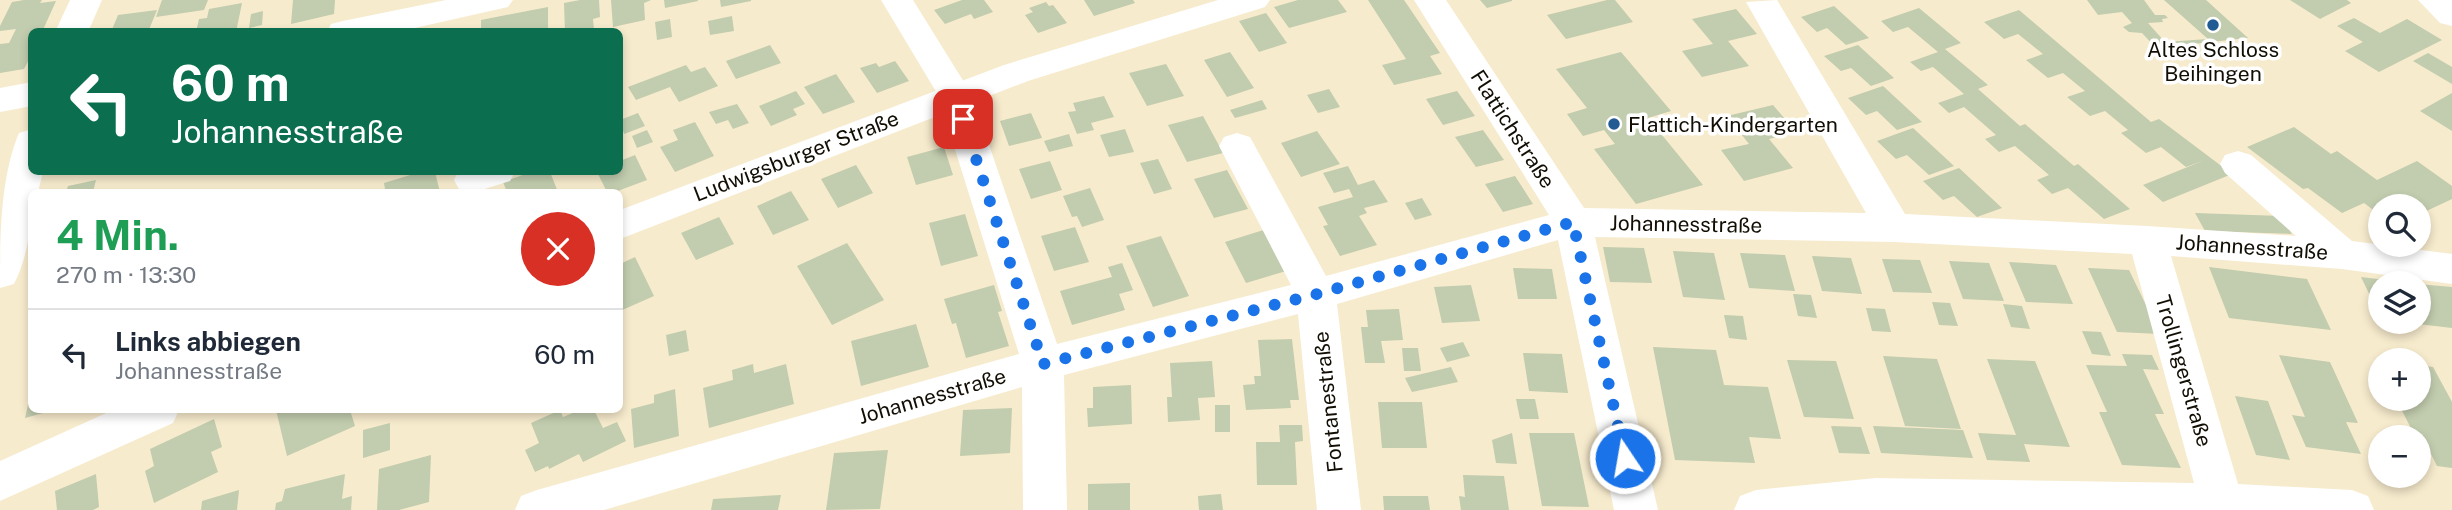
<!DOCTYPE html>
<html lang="de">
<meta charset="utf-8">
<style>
:root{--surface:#fff;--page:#f2f2f3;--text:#1f2937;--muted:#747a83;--line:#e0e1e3}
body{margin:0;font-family:"Public Sans",sans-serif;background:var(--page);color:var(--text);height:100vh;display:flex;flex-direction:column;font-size:26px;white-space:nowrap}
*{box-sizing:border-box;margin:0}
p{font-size:23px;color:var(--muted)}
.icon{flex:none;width:38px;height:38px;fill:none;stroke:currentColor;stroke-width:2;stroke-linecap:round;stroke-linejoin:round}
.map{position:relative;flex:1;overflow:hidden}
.side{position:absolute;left:28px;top:189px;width:595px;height:224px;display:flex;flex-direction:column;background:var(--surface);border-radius:10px;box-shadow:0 4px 10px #0003}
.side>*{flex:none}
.hud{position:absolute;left:28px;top:28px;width:595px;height:147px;border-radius:10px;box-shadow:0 4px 10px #0003;background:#0b6e4f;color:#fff;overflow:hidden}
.fabs{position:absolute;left:2368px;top:194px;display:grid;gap:14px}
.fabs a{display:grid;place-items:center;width:63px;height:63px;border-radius:50%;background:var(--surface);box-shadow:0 4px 10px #0003;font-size:35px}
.pin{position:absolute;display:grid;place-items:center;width:60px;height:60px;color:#fff;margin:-30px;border-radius:14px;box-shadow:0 4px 10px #0006}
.me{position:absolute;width:77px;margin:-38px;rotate:348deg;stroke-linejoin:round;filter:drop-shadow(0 0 5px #0008)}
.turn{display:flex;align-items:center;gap:24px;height:147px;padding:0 28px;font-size:32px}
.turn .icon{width:91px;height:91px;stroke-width:2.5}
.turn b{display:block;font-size:49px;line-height:60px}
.round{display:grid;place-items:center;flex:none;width:74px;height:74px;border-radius:37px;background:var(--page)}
.summary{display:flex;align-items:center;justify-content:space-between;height:119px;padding:0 28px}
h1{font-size:42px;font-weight:700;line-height:52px;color:#1e9e55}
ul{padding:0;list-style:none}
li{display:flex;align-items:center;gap:21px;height:91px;padding:0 28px;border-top:2px solid var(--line)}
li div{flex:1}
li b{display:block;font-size:26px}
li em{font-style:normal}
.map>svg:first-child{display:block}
.building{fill:#c2ccae}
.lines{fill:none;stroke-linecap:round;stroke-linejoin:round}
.minor{fill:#fff;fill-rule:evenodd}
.major{fill:#fff;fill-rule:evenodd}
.route{stroke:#1a73e8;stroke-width:12;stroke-dasharray:0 21.6}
.poi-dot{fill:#225b93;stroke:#fff;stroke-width:2.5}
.labels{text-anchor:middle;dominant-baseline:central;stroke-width:7;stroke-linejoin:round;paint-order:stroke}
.poi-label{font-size:21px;fill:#120e04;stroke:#fff}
.street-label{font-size:21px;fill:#120e04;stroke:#fff}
</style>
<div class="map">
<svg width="2452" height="510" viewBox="0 0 2452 510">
<rect width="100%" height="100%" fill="#f7ebcd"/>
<!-- building -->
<g class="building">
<path d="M24 0H42L40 3 56 1 42 32H32V54L24 69 0 73V44L9 43 16 29 0 31V26L12 2Z"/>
<path d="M162 0H208L204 10 156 17Z"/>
<path d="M293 0H335L334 14 291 24Z"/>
<path d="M580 0H599L600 17 593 19 594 30 565 32 564 3Z"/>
<path d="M611 0H651L644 3 645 20 613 27Z"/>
<path d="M664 0H698V1L665 8Z"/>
<path d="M720 0H751V1L721 7Z"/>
<path d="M962 0H984L993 12 974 19 971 14 945 24 934 10Z"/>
<path d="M1084 0H1133L1135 3 1094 16Z"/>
<path d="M1298 0H1338L1347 12 1289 28 1274 7Z"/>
<path d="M1368 0H1404L1440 53 1430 56 1442 74 1394 85 1382 65 1406 59Z"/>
<path d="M1480 0H1512V1L1487 8Z"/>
<path d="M1607 0H1615L1633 22 1566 39 1547 15Z"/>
<path d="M2087 0H2144L2155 15H2165L2168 18 2162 19 2163 22 2148 23 2165 42 2208 39 2164 0H2206L2248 38 2156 48 2142 33 2129 32 2123 27 2132 23 2122 12 2098 15Z"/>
<path d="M2290 0H2347L2351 3 2320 19Z"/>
<path d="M1046 2 1049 6 1053 5 1067 23 1038 33 1025 15 1033 12 1029 8Z"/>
<path d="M242 3 236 32H196L199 19 207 18 209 9Z"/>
<path d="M1834 6 1869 38 1846 45 1827 28 1817 32 1801 17Z"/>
<path d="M548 7V32H481V20Z"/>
<path d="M1919 8 1961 43 1945 49 1988 85 1978 89 2020 126 2025 124 2074 166 2078 164 2130 209 2104 219 2068 188 2052 194 2037 180 2049 175 2015 146 1999 152 1985 139 1996 135 1964 107 1949 113 1938 103 1964 94 1933 67 1921 71 1910 62 1938 52 1908 27 1893 32 1881 21Z"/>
<path d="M1736 9 1757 34 1728 41 1749 66 1702 77 1682 51 1713 44 1692 19Z"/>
<path d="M157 10 148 32H111L118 15Z"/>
<path d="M2019 10 2151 122 2159 119 2232 174 2163 202 2143 185 2205 160 2186 167 2161 147 2146 153 2121 133 2128 130 2105 111 2090 116 2067 97 2085 91 2063 73 2048 78 2026 60 2043 54 2018 34 2004 39 1984 22Z"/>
<path d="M263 11 262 25 249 28 251 14Z"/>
<path d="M1266 13 1287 43 1259 52 1239 21Z"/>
<path d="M732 16 734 31 710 35 708 21Z"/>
<path d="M2354 18 2380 33 2407 19 2442 40 2379 72 2345 51 2363 42 2337 26Z"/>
<path d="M670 19 672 37 657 40 655 22Z"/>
<path d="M770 45 781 63 736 79 726 61Z"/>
<path d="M1858 45 1894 78 1871 86 1851 68 1841 71 1824 56Z"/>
<path d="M1230 52 1254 88 1227 97 1204 60Z"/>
<path d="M1621 52 1671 111 1648 118 1703 185 1636 204 1594 149 1615 144 1604 130 1583 136 1567 114 1587 108 1556 69Z"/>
<path d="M2428 53 2452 67V84L2413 61Z"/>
<path d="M895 61 909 81 877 93 860 68 876 63 879 67Z"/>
<path d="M1166 64 1184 96 1147 106 1129 73Z"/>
<path d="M686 65 691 72 705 67 718 86 679 102 670 87 636 100 628 87Z"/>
<path d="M836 74 855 102 823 114 804 87Z"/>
<path d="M1883 86 1922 122 1897 130 1877 111 1866 115 1848 98Z"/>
<path d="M1329 89 1340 107 1318 113 1307 95Z"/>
<path d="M796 91 805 104 793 109 797 115 771 126 759 106Z"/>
<path d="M1457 91 1475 116 1443 125 1426 99Z"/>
<path d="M2452 93V131L2420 111Z"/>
<path d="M1104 96 1114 117 1091 123 1094 130 1077 134 1068 112 1076 111 1073 103Z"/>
<path d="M1262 100 1267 109 1235 118 1230 110Z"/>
<path d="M737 104 749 123 733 129 728 120 716 124 709 112Z"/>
<path d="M1773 105 1796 132 1769 139 1793 168 1744 181 1721 150 1749 144 1727 116Z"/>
<path d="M638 113 645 126 624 134 620 120Z"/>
<path d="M1031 113 1042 138 1009 146 1000 121Z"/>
<path d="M1203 116 1223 153 1187 162 1168 125Z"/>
<path d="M695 122 714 156 675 172 660 147 678 140 673 130Z"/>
<path d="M2294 127 2331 154 2337 151 2377 180 2417 161 2452 186V199L2418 215V206H2380V215L2364 203 2342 213 2308 188 2303 189 2247 147Z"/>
<path d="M1913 128 1954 166 1929 175 1907 155 1896 159 1877 141Z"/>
<path d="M1125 129 1134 152 1109 157 1100 135Z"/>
<path d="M647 130 653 142 637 148 632 136Z"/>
<path d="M1483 130 1504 160 1476 167 1455 137Z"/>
<path d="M1317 131 1340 164 1301 177 1281 143Z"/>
<path d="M1069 134 1073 146 1049 152 1044 141Z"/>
<path d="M944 147 953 175 916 185 907 157Z"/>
<path d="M635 155 647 180 615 192H607L597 172H620V161Z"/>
<path d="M1158 159 1172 189 1154 194 1140 163Z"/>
<path d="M1050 161 1062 190 1031 199 1019 169Z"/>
<path d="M856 165 873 193 838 208 821 179Z"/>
<path d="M1348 166 1358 185 1374 180 1388 202 1364 208 1367 213 1359 216 1377 245 1340 256 1323 226 1328 225 1318 207 1353 197 1349 189 1334 193 1323 173Z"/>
<path d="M1959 168 2002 208 1977 217 1954 196 1943 200 1923 181Z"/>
<path d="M1227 170 1248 209 1214 218 1194 179Z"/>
<path d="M420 172H435L440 192H375L385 189 384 183Z"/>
<path d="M531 172H550L558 192H507L503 182Z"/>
<path d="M1515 176 1533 204 1503 212 1485 184Z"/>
<path d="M96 180 93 192H66L68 186Z"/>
<path d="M1090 188 1104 220 1082 227 1077 216 1072 217 1063 196Z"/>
<path d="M791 191 809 220 773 235 757 206Z"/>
<path d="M1422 198 1432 215 1415 220 1405 203Z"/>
<path d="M2195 213 2281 216 2292 234 2205 231Z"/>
<path d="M965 214 978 256 941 266 929 223Z"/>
<path d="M719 217 734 244 696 260 681 233Z"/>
<path d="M1075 227 1089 262 1054 271 1041 236Z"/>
<path d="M1270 228 1293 269 1246 283 1225 242Z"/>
<path d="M1161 236 1189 296 1153 307 1126 246Z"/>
<path d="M847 243 884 300 832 325 797 266Z"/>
<path d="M1603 247 1644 248 1652 283 1610 282Z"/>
<path d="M1673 251 1714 253 1725 300 1683 297Z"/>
<path d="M1740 253 1785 255 1795 291 1749 288Z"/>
<path d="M1812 256 1851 258 1862 294 1822 291Z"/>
<path d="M635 257 654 296 620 311V264Z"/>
<path d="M1882 259 1920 260 1932 293 1893 292Z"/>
<path d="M1949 261 1989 263 2004 301 1963 299Z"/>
<path d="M2009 262 2056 265 2073 304 2026 302Z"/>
<path d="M1122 263 1133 290 1119 294 1125 310 1072 325 1060 291 1112 277 1108 267Z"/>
<path d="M2209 267 2307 279 2331 330 2229 318Z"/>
<path d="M1513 268 1552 269 1557 299H1518Z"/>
<path d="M2088 268 2129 270 2160 334 2117 332Z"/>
<path d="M2361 277 2402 282 2380 284V316Z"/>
<path d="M2418 284 2452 287V328L2418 324Z"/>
<path d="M994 285 1002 311 998 312 1009 346 966 358 956 323 952 324 944 299Z"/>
<path d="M1471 285 1480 321 1442 323 1434 287Z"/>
<path d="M1793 294 1811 295 1817 318 1798 316Z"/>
<path d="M1932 302 1950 303 1958 326 1939 325Z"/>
<path d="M2003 304 2022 306 2030 329 2011 327Z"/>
<path d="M1866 308 1885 309 1891 332 1872 331Z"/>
<path d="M1399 309 1403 340 1381 341 1385 363H1365L1361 327H1368L1366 310Z"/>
<path d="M1724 315 1743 316 1747 340 1729 338Z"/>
<path d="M916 324 929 367 861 386 851 341Z"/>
<path d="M686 330 689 351 669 356 666 335Z"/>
<path d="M2082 331 2101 332 2111 356 2092 354Z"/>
<path d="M1292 339 1299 400H1290L1291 408 1246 410 1243 385 1255 384 1254 376H1261L1258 340Z"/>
<path d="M1463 342 1470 356 1447 362 1440 348Z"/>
<path d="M1653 347 1716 350 1724 385 1768 387 1781 439 1749 437 1755 463 1675 460Z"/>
<path d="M1402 348H1418L1421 371H1404Z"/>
<path d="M1523 353 1562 354 1568 393 1529 391Z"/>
<path d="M2122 354 2152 355 2159 370 2143 369 2164 414H2155L2181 468 2122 465 2099 412H2107L2086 365 2127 366Z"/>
<path d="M2279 355 2330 362 2358 423 2346 422 2361 454 2306 447 2292 415 2305 417Z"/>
<path d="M1883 356 1937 359 1961 429 1905 426Z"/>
<path d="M1987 359 2035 361 2070 447 2024 444 2030 462 1987 460 1978 433 2016 435Z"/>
<path d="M1787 360 1836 361 1854 419 1804 417Z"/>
<path d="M1212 361 1215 397 1198 398 1200 420 1168 422 1167 397H1172L1170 363Z"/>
<path d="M753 364 754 373 786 364 794 404 709 428 703 388 733 380 732 370Z"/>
<path d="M2418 365 2433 367 2452 402V468L2437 466 2423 438H2416L2396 399H2418Z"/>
<path d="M1451 367 1458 382 1412 392 1405 378Z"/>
<path d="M1131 385 1132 424 1088 427 1087 408H1093V387Z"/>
<path d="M675 389 679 436 634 448 631 409 654 403V395Z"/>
<path d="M30 396 32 410H54L25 418Z"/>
<path d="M2235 396 2268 401 2290 460 2256 455Z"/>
<path d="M1516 399H1535L1539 419H1520Z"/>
<path d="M1378 402H1422L1427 448H1382Z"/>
<rect x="1215" y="405" width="15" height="27"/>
<path d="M1012 408 1010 453 960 456 963 410Z"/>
<path d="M276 410H350L355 426 287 456Z"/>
<path d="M560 410 563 417 580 410H594L603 428 617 422 626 441 583 462 579 454 549 469 548 466 535 472 525 450 539 443 531 423Z"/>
<path d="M214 419 222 447 211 452 218 472 154 503 145 471 154 466 150 449Z"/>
<path d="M390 423V450L363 458V430Z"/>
<path d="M1279 425H1302L1303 441 1295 442 1297 485H1257L1256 442H1280Z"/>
<path d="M1831 426 1861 427 1870 454 1839 453Z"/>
<path d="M1873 426 1963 430 1973 458 1881 453Z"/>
<path d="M1512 433 1517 464 1496 463 1492 440Z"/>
<path d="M1529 433H1574L1589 507 1542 506Z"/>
<path d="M888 450 880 509 826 510 834 453Z"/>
<path d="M431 455 429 502 399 510H377L379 469Z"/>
<path d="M96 474 99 507 93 510H57L55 491Z"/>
<path d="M345 474 342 499 352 496 351 510H275L276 503 282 501 285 489Z"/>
<path d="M1463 475 1504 476 1509 510H1461L1459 496 1465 497Z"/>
<path d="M1130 483V510H1088V484Z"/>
<path d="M239 490 237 510H201L202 501Z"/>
<path d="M1221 494 1223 510H1199L1198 496Z"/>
<path d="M781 495 778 510H711L713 499Z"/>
<path d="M1383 496H1428L1430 510H1384Z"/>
</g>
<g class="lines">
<!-- minor -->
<g class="minor">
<path d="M70 0H102L88 32H55Z"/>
<path d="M446 0H513L508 7 397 32H327L331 24 343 21Z"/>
<path d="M881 0H913L972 95 1057 344 1291 285 1219 146 1224 137 1237 133 1250 137 1326 276 1549 215 1414 0H1446L1584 208 1866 213 1746 2 1777 0 1905 214 2147 226 2296 236 2225 173 2220 164 2225 155 2238 151 2251 155 2352 241 2452 254V284L2342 269 2171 256 2238 484 2352 490 2368 496 2374 510H1734L1740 496 1756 490 1876 478 2194 483 2132 254 1894 242 1595 237 1658 510H1614L1558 240 1337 304 1361 510H1317L1298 314 1064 375 1067 510H1023L1022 387 604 510H515L521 496 537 490 1019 354 938 95Z"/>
<path d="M2418 0H2452V26L2440 23Z"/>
<path d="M32 82V106L0 112V88Z"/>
<path d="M32 129V172H43L38 192H32C32 223 28 257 14 284L0 288C0 238 0 178 19 133Z"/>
<path d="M458 172H515L510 181 475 192 459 189 454 180Z"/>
</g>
<!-- major -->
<g class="major">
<path d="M1218 0H1270L1265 7 1028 81 620 239V210L1004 65Z"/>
<path d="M113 410H179L173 423 0 501V461Z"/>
</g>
</g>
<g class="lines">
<!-- route -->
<path class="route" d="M963 119 1043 364 1317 294 1573 222 1625 458"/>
</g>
<!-- markers -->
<g class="poi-dot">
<circle cx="2213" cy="25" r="7"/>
<circle cx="1614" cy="124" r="7"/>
</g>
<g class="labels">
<!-- poi labels -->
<g class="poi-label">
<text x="2213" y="49">Altes Schloss<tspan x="2213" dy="24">Beihingen</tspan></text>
<text x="1628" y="124" text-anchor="start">Flattich-Kindergarten</text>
</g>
<!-- street labels -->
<g class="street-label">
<text transform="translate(1513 129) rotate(57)">Flattichstraße</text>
<text transform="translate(796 156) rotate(-21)">Ludwigsburger Straße</text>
<text transform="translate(1686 224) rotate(1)">Johannesstraße</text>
<text transform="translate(2252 247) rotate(4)">Johannesstraße</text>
<text transform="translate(2184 371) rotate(74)">Trollingerstraße</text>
<text transform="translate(932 396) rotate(-16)">Johannesstraße</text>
<text transform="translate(1328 402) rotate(-96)">Fontanestraße</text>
</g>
</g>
</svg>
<div class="fabs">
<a><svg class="icon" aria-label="search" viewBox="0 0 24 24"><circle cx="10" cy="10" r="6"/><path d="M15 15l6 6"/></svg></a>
<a><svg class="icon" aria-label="layers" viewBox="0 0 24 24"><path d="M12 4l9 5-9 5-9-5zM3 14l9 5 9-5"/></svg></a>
<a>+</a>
<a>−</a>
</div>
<div class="pin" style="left:963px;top:119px;background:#d93025"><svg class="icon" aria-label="arrive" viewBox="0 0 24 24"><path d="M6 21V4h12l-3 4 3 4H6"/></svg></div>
<svg class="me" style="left:1625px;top:458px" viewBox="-20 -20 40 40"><circle r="17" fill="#1a73e8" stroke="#fff" stroke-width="3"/><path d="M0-11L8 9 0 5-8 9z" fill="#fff"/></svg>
<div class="hud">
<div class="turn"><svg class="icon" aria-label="left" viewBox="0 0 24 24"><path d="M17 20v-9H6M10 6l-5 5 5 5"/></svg><div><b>60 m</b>Johannesstraße</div></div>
</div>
<section class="side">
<div class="summary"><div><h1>4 Min.</h1><p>270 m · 13:30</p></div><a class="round" style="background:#d93025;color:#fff"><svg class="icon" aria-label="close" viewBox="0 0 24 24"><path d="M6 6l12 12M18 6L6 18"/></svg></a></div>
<ul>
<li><svg class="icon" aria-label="left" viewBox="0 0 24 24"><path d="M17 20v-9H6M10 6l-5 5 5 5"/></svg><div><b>Links abbiegen</b><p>Johannesstraße</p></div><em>60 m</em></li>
</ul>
</section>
</div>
